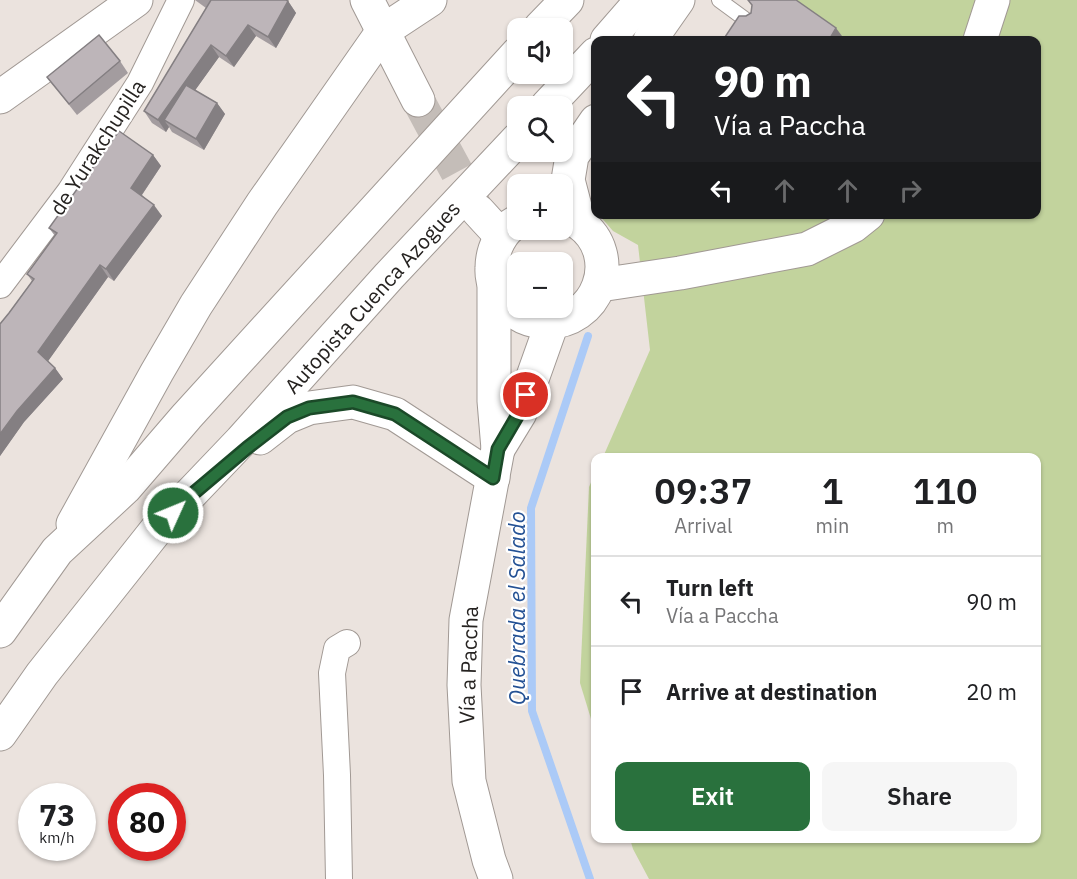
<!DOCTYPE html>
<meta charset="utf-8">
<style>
:root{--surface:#fff;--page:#f6f6f6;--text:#202124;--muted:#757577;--line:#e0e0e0;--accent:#29713d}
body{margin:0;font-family:"IBM Plex Sans",sans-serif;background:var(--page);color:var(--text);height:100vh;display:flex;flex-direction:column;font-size:22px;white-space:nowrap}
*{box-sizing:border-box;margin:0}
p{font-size:20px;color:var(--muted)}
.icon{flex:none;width:33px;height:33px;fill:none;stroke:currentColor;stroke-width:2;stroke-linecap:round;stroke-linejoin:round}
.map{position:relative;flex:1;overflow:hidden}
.drawer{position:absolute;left:591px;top:453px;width:450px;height:390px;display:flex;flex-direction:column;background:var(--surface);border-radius:12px;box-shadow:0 2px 4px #0004}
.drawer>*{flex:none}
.banner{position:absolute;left:591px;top:36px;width:450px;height:183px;border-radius:12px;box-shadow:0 2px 4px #0004;background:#202124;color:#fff;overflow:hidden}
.tools{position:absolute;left:507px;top:18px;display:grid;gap:12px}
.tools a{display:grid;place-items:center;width:66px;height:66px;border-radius:12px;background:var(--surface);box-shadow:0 2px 4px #0004;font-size:30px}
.speed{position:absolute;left:18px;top:783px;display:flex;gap:12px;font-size:30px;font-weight:700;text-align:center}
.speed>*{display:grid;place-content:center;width:78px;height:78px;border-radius:50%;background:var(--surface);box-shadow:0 2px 4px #0004;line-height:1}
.speed small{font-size:15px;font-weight:400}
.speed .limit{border:9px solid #d22;background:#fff;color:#111}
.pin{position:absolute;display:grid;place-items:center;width:51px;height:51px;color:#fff;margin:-26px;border:3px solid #fff;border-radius:50%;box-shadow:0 2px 6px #0007}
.me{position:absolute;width:66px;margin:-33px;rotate:46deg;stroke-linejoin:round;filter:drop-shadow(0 0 4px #0008)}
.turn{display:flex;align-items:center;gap:21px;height:126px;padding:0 24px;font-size:27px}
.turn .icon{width:78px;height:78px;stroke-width:2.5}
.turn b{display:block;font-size:42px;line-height:51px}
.lanes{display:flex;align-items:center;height:57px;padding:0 24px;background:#0003;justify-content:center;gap:30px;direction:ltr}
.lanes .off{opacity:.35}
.eta{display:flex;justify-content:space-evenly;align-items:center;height:102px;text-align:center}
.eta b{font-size:36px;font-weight:600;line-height:42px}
.primary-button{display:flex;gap:12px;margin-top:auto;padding:12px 24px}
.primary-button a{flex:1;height:69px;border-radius:12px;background:var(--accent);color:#fff;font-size:24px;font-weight:600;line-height:69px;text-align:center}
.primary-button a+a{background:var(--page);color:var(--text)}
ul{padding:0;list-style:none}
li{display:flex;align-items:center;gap:18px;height:90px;padding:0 24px;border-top:2px solid var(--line)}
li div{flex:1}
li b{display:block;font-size:22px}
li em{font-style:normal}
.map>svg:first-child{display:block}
.green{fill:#c2d39d}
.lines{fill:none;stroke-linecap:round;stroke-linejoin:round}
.stream{stroke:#abcaf7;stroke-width:8}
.secondary-tunnel{stroke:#c4bdb8;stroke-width:33;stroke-dasharray:33 16;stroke-linecap:butt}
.lane-casing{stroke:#a19994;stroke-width:16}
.street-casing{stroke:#a19994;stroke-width:28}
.secondary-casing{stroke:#a19994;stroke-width:35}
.highway-casing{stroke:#a19994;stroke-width:35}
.lane{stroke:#fff;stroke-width:14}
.street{stroke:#fff;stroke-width:26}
.secondary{stroke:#fff;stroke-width:33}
.highway{stroke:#fff;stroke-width:33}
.wall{fill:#a39c9f}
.shaded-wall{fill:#847f82}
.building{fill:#bdb5b9;stroke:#847f82;stroke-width:1.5}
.route-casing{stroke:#1b4928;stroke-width:15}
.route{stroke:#29713d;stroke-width:10}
.labels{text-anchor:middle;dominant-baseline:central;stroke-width:4.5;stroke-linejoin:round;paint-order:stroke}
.street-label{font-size:21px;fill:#262321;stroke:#fff}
.water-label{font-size:22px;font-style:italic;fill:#245194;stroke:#fff}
</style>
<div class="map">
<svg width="1077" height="879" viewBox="0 0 1077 879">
<rect width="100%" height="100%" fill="#ebe3de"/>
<!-- green -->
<g class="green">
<path d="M757 0H1077V879H649L633 849 630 839 1036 838V458L603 457 650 350 638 245 613 231 599 215 1036 214V40H743Z"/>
<path d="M595 473H596L595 732 580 683 589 487Z"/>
</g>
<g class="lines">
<!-- stream -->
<path class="stream" d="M588 336 531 508 532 711 590 879"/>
<!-- secondary-tunnel -->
<path class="secondary-tunnel" d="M418 100 478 211"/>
<!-- lane casing -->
<g class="lane-casing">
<path id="lane" d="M719 0 753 25"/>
</g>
<!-- street casing -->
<g class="street-casing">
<g id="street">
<path d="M0 285 70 192 140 83 181 0"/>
<path d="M339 879 337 775 332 673 337 649 347 643"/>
</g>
</g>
<!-- secondary casing -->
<g class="secondary-casing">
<g id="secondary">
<path d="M367 0 418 100"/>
<path d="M980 40 993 0"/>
<path d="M0 97 136 0"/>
<path d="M478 211 501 236"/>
<path d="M518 221C501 230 492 250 492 268 491 283 499 297 510 308 520 317 531 321 543 322 598 326 624 255 579 223 574 219 568 217 562 214"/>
<path d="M494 285V401L498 449 466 620 464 685 469 781 489 860 496 879"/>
<path d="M600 285 680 273 807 249 853 226 868 214"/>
<path d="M498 449 520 413 552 323"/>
</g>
</g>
<!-- highway casing -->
<g class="highway-casing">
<g id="highway">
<path d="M540 28 567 0"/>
<path d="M607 40 642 0"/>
<path d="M650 40 678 0"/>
<path d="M547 106 596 54"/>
<path d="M579 222 568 180 572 156 596 121"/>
<path d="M260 438 287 417 309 408 353 402 395 414 493 478"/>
<path d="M73 524 157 372 196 305 262 204 383 31 430 0"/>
<path d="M0 631 57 551 125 488 187 416 518 53"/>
<path d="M0 734 42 674 157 529 241 441 389 276 518 139"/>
</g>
</g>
<!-- lane -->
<use href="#lane" class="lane"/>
<!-- street -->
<use href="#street" class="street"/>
<!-- secondary -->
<use href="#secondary" class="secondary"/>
<!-- highway -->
<use href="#highway" class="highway"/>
</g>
<!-- wall -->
<g class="wall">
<path d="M195 0H286L288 1 296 13 276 48 256 36 234 67 219 57 195 90 217 103 225 114 204 150 172 132 169 127 166 132 152 123 144 111 206 8Z"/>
<path d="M120 61 128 73 77 115 47 77Z"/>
<path d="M153 155 161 166 142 195 162 216 114 281 108 277 48 361 55 368 63 379 24 422 0 456V324L9 313 32 281 27 274 55 236 49 228Z"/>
</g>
<!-- shaded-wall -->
<g class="shaded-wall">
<path d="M288 1 296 13 276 48 268 37Z"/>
<path d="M248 25 256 36 234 67 226 56Z"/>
<path d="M836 28 845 40H829Z"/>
<path d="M211 45 219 57 171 124 164 120 169 127 166 132 158 120Z"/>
<path d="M217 103 225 114 204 150 196 139Z"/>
<path d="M153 155 161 166 139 199 131 188Z"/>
<path d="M154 205 162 216 114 281 106 269Z"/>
<path d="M100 265 108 277 46 364 38 352Z"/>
<path d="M55 368 63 379 24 422 0 456V434L17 411Z"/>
</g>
<!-- building -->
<g class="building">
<path d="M211 0H286L288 1 268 37 248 25 226 56 211 45 158 120 144 111Z"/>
<path d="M748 0H796L836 28 829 40H723L739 16H746L751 13 752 5Z"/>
<path d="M99 35 120 61 69 104 47 77Z"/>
<path d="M186 85 217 103 196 139 164 120Z"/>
<path d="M119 131 153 155 131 188 154 205 106 269 100 265 38 352 55 368 17 411 0 434V324L9 313 34 279 27 274 57 233 49 228Z"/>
</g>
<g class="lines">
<!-- route casing -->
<g class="route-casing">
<path id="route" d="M173 513 189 497 247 448 287 417 309 408 353 402 395 414 493 478 498 449 519 413 526 395"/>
</g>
<!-- route -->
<use href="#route" class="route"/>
</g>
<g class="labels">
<!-- street labels -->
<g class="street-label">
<text transform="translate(97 147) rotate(-57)">de Yurakchupilla</text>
<text transform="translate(372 297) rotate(-48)">Autopista Cuenca Azogues</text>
<text transform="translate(468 665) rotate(-88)">Vía a Paccha</text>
</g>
<!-- water labels -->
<g class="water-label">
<text transform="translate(516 608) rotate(-90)">Quebrada el Salado</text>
</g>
</g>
</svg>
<div class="tools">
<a><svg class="icon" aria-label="sound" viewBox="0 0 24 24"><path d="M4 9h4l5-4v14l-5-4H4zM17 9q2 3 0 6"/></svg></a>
<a><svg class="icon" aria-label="search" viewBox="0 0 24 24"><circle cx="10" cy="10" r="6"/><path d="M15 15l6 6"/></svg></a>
<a>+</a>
<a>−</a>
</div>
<div class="speed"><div>73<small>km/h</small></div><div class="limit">80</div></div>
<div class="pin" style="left:526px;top:395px;background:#d93025"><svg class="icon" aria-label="arrive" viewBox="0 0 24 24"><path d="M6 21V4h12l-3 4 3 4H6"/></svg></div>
<svg class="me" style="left:173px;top:513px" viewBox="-20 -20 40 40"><circle r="17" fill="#29713d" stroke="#fff" stroke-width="3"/><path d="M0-11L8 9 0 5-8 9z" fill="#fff"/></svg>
<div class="banner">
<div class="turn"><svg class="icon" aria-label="left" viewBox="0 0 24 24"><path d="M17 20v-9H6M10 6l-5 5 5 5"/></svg><div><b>90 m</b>Vía a Paccha</div></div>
<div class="lanes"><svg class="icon" aria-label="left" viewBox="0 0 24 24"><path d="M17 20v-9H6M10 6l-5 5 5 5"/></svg><svg class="icon off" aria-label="ahead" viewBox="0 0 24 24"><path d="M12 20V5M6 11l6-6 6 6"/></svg><svg class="icon off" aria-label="ahead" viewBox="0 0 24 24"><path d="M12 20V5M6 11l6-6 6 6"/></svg><svg class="icon off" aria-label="right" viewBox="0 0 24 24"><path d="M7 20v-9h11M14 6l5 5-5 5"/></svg></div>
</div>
<section class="drawer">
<div class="eta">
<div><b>09:37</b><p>Arrival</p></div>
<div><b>1</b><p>min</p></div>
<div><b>110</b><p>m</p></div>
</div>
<ul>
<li><svg class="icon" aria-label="left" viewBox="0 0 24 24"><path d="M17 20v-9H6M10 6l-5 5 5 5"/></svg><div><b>Turn left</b><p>Vía a Paccha</p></div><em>90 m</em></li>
<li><svg class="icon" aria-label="arrive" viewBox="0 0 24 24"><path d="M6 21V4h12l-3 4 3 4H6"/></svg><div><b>Arrive at destination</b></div><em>20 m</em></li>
</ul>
<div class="primary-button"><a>Exit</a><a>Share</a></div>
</section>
</div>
